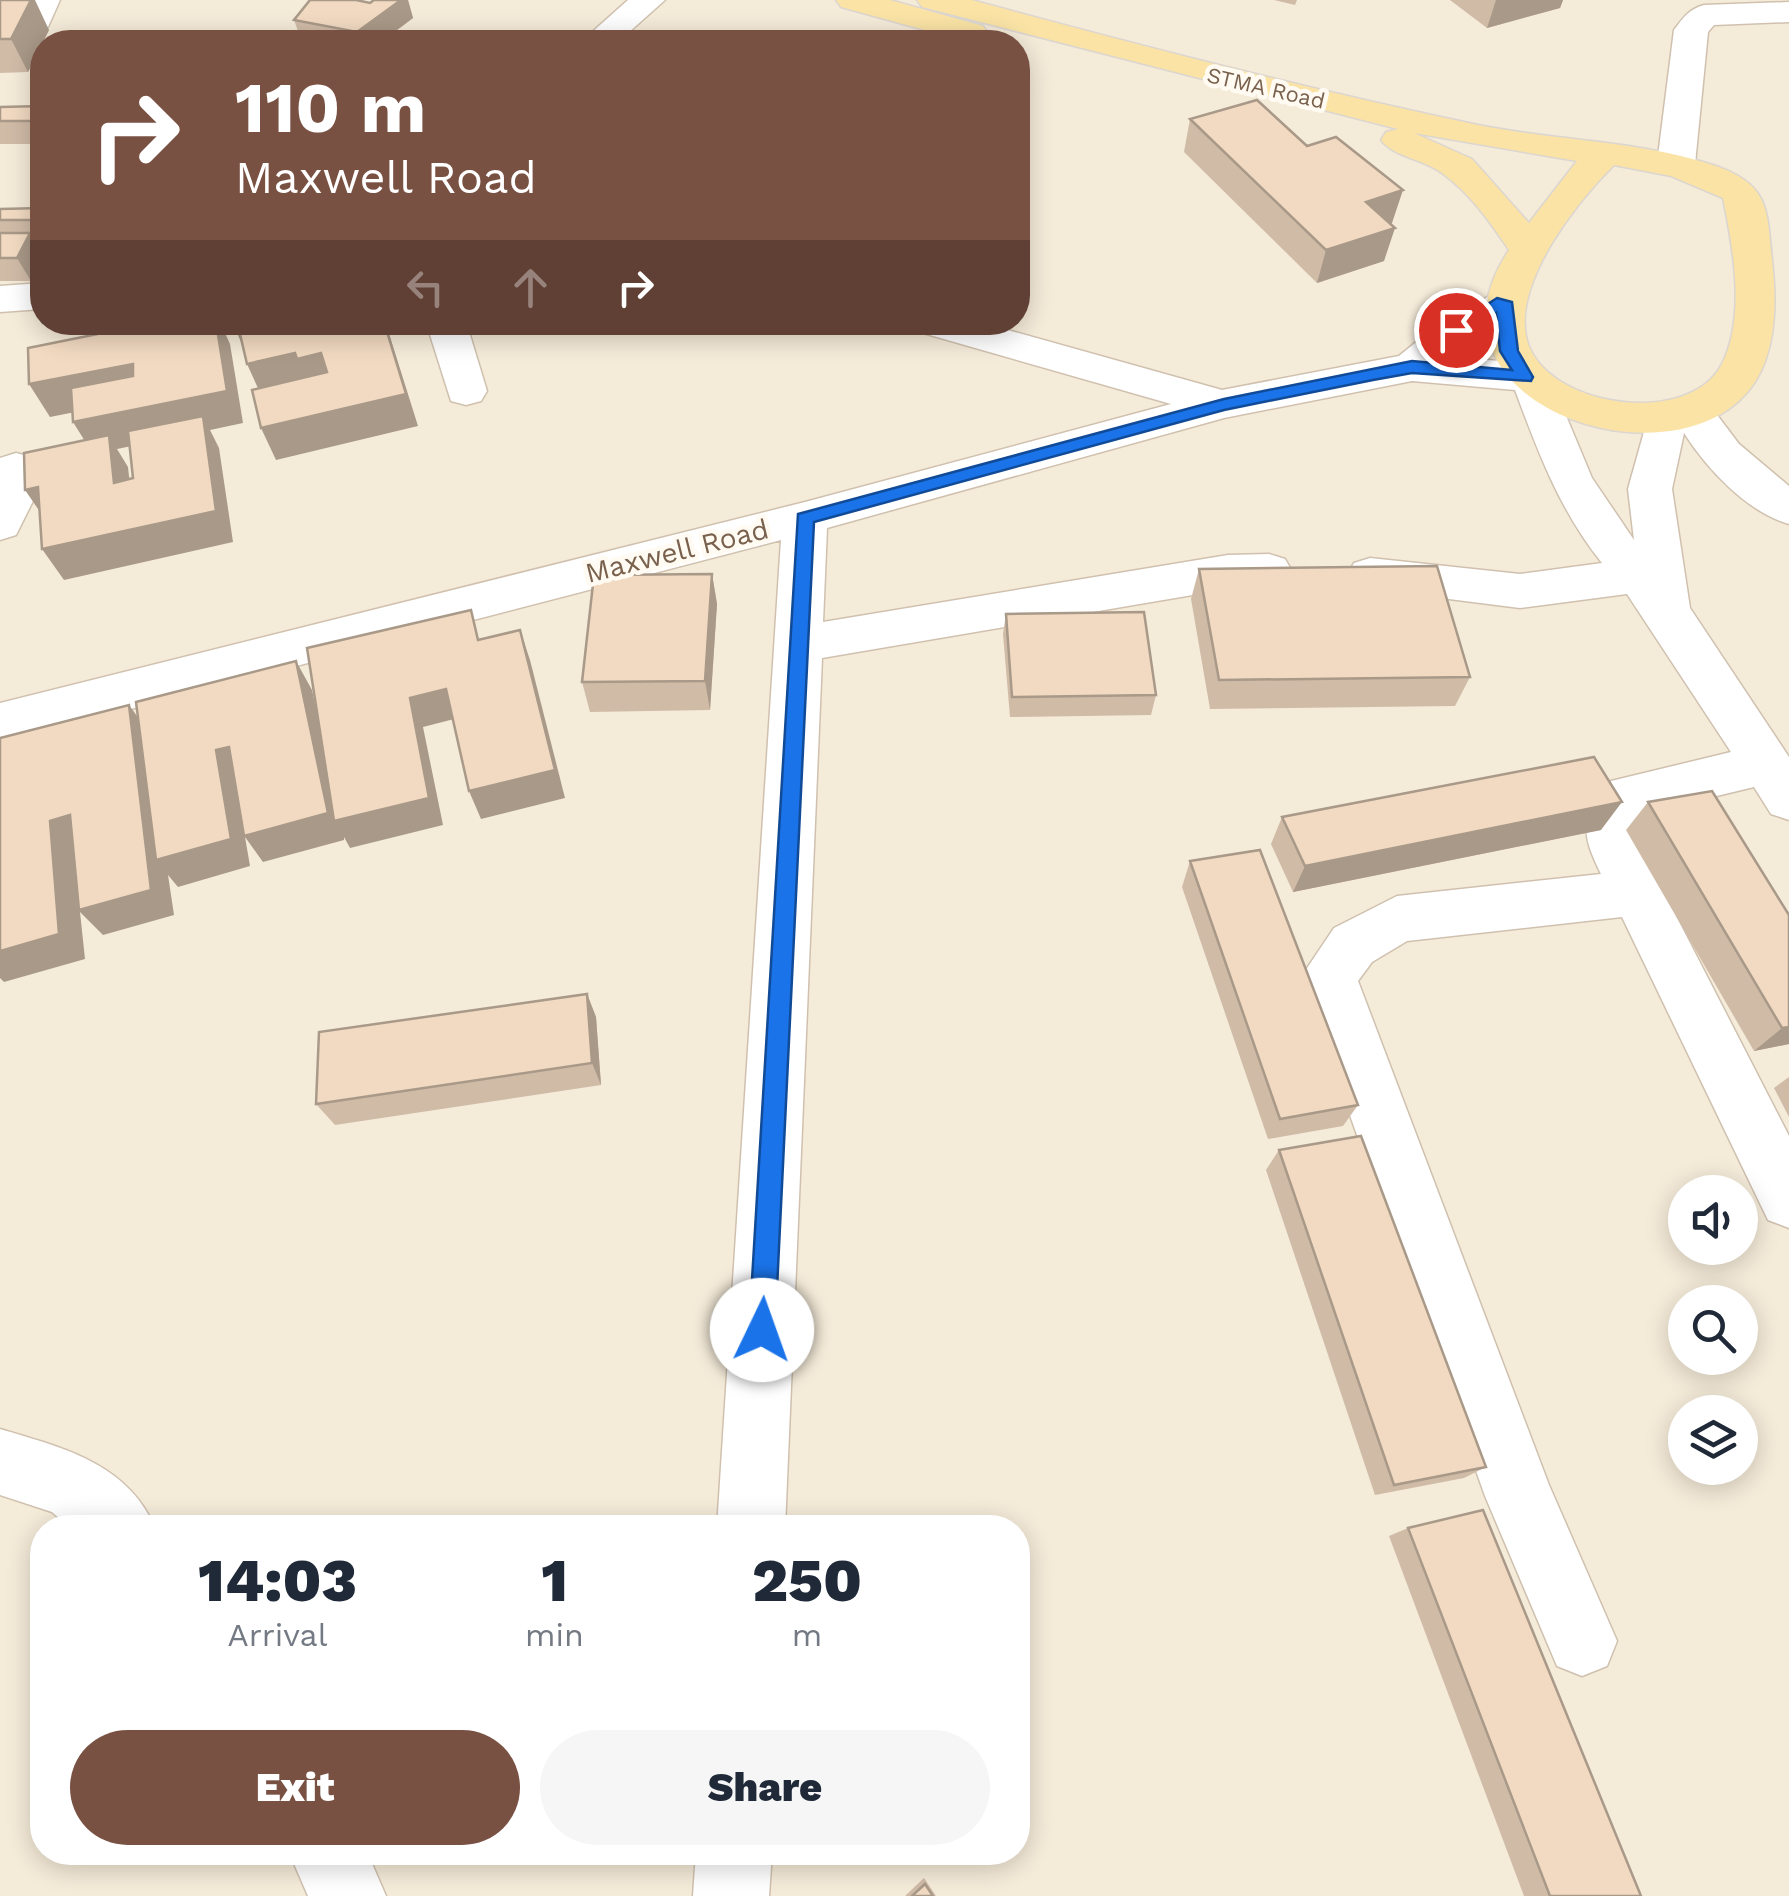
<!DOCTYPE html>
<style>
:root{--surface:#fff;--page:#f6f6f7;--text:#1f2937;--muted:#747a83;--accent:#795143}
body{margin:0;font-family:"Work Sans",sans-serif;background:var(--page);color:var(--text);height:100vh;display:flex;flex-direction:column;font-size:38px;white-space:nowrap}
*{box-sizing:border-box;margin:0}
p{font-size:32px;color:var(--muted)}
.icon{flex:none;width:55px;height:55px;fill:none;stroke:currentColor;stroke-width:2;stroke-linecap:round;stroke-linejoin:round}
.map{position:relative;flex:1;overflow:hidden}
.drawer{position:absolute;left:30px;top:1515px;width:1000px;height:350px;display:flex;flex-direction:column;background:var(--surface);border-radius:40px;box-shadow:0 5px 25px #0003}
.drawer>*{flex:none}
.hud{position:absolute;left:30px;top:30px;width:1000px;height:305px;border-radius:40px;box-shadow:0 5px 25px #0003;background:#795143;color:#fff;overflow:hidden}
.controls{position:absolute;left:1668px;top:1175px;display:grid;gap:20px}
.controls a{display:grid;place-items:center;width:90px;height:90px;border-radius:50%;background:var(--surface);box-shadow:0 5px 25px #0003;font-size:50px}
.pin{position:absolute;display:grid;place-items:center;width:85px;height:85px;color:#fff;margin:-42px;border:5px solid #fff;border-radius:50%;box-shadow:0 2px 10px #0007}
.me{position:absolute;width:110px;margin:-55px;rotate:3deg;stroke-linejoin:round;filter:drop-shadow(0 0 8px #0008)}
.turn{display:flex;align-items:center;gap:35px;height:210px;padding:0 40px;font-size:45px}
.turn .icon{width:130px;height:130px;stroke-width:2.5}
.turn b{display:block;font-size:70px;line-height:85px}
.lanes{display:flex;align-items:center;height:95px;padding:0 40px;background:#0003;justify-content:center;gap:50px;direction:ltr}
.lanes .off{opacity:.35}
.eta{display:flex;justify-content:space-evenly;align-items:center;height:170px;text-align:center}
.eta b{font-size:60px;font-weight:800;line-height:70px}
.primary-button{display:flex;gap:20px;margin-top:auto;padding:20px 40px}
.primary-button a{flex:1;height:115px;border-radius:60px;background:var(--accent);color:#fff;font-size:40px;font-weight:800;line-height:115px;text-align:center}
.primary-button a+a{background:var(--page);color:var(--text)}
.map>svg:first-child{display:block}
.residential{fill:#f5ebd9;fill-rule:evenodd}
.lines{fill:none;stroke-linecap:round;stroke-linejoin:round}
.minor-casing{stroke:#d0c1af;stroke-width:3}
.major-casing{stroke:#dcd6d1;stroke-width:3}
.minor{fill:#fff;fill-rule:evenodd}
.major{fill:#fae3a5;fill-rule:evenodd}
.wall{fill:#d0bba7}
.shaded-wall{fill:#a99988}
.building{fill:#f2dac2;stroke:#a99988;stroke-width:2.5}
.route{fill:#1a73e8;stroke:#114b97;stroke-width:2.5}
.labels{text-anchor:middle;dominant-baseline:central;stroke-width:9;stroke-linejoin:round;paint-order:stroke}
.far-street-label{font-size:22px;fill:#79614d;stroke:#fffbf2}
.street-label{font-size:28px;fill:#79614d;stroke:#fffbf2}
</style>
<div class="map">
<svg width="1789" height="1896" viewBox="0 0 1789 1896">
<rect width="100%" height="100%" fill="#fdf8eb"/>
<!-- residential -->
<path class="residential" d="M0 0H1789V1896H0ZM42 42H1018V322H42ZM1685 1192H1740V1248H1685ZM1685 1302H1740V1358H1685ZM1685 1412H1740V1468H1685ZM42 1528H1018V1852H42Z"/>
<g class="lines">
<!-- minor casing -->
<g class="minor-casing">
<g id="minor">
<path d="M26 0H60L48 27H24L19 20Z"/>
<path d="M628 0H665L618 42H581Z"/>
<path d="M1789 2V22L1714 25 1708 32 1695 164 1689 172H1663L1657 164 1674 30C1683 18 1689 9 1704 5Z"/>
<path d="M42 283V309L0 312V286Z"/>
<path d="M1503 289 1517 293 1523 302 1517 311 1450 357 1525 363 1549 375 1592 478 1634 540 1628 489 1651 407 1676 405 1693 399 1708 403 1739 444 1789 486V524C1747 512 1707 469 1684 433L1672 489 1690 608 1789 757V820L1771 814 1754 787 1646 813 1636 838 1789 1136V1228L1768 1220 1622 917 1407 941 1372 962 1358 981 1549 1485 1617 1641 1607 1666 1582 1676 1557 1666 1485 1496 1301 977 1334 928 1397 896 1601 874C1579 829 1582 822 1611 781L1731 752 1627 594 1520 608 1354 587 1347 575 1354 563 1370 558 1520 574 1602 563C1560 511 1538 452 1515 390L1412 381 1224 418 827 528 823 622 1228 555 1269 554 1285 559 1292 571 1285 583 1228 589 822 658 785 1528H717L781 540 0 743V703L805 502 1171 404 916 331 910 322H979L1222 390 1399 356 1442 321Z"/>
<path d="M426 322H466L487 391 481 401 466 405 451 401Z"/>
<path d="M16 453 32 457 44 479 16 535 0 540V458Z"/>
<path d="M0 1429C61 1447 128 1463 155 1528H70L52 1512 0 1495Z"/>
<path d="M289 1852H367L386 1896H308Z"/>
<path d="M696 1852H772L769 1896H693Z"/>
</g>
</g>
<!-- major casing -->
<g class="major-casing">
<g id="major">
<path d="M836 0H890L983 26 988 33 983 40 968 42 841 7Z"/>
<path d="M917 0H972C1139 46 1308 89 1478 125 1557 141 1639 140 1716 166 1769 185 1767 208 1772 260 1776 296 1777 337 1761 371 1700 500 1401 411 1509 250 1490 222 1470 193 1442 173 1425 160 1392 156 1381 140L1386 132 1398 129 922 7ZM1414 133 1577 161 1529 223 1472 159ZM1614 165 1671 176 1723 198C1733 248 1746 316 1722 364 1688 430 1539 406 1526 336 1515 280 1576 203 1614 165Z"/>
</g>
</g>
<!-- minor -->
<use href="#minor" class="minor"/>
<!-- major -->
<use href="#major" class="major"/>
</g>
<!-- wall -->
<g class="wall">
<path d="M0 0 49 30 28 72 0 73Z"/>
<path d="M310 0H363V2L370 3 374 0H408L413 18 381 42H302L294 20Z"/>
<path d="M1274 0H1297L1295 5Z"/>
<path d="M1450 0H1563L1560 8 1487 28Z"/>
<path d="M42 106V144H0V107Z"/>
<path d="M1190 119 1392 223 1391 224 1384 261 1317 283 1184 152Z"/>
<path d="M42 208V242H36L42 256 31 281H0V209Z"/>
<path d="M1199 569 1470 677 1455 706 1210 709 1191 599Z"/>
<path d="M712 574 717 604 710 710 590 712 582 682Z"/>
<path d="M1006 614 1156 695 1151 715 1010 717 1003 634Z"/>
<path d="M1648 802 1789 915V1044L1754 1051 1626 830Z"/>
<path d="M1282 817 1601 830 1293 892 1271 844Z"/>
<path d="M1190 861 1358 1105 1343 1126 1268 1139 1182 887Z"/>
<path d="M587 994 596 1017 601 1085 335 1125 316 1104Z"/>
<path d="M1789 1077V1117L1774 1088Z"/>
<path d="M1279 1150 1486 1467 1464 1478 1375 1495 1266 1170Z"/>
<path d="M1408 1528 1641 1896H1524L1389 1536Z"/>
<path d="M924 1878 936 1896H905Z"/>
</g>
<!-- shaded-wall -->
<g class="shaded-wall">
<path d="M31 0H35L49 30 28 72 11 39Z"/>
<path d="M401 0H408L413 18 381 42H361L357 32Z"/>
<path d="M1496 0H1563L1560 8 1487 28Z"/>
<path d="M1403 190 1392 223 1356 235 1366 202Z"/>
<path d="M1395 228 1384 261 1317 283 1326 250Z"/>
<path d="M30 233 42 254 31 281 17 258Z"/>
<path d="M216 322H220L230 344 243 423 210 430 219 448 233 542 64 580 42 549 216 511 205 431 117 449 128 467 133 514 114 483 111 450 93 454 73 422 227 391Z"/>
<path d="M232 322H393L386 324 418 426 276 460 261 428 385 325 247 355Z"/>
<path d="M295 353H321L335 386 262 397 247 364Z"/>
<path d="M133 364 150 397 50 417 29 384Z"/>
<path d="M38 487 47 522 25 490Z"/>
<path d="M712 574 717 604 710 710 705 681Z"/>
<path d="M520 630 530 660 565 798 481 819 469 791Z"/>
<path d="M296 661 312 690 340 820 410 698 446 689 458 718 423 727 443 825 350 848 344 837V840L263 862 245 837 250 866 178 887 168 875 174 915 103 935 80 912 85 959 4 982 0 978V951L50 821 129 705 150 734 216 750Z"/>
<path d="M1622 802 1601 830 1293 892 1305 866Z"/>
<path d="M587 994 596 1017 601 1085 592 1063Z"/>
<path d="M1789 1027V1044L1754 1051 1782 1028Z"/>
</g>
<!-- building -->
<g class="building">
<path d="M0 0H31L11 39H0Z"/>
<path d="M310 0H356L370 3 374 0H401L357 32 294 20Z"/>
<path d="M1257 100 1307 146 1336 137 1403 190 1366 202 1395 228 1326 250 1190 119Z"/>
<path d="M42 106V121H0V107Z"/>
<path d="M42 208V220H0V209Z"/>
<path d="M0 233H30L17 258H0Z"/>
<path d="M157 322H216L227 391 73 422 71 388 133 376V364L29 384 28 348Z"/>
<path d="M294 322H384L406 394 261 428 252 390 327 372 321 353 297 359 295 353 247 364 240 334Z"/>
<path d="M203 416 216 511 42 549 38 487 25 490 24 453 109 435 114 483 133 478 128 431Z"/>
<path d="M1437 566 1470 677 1219 680 1199 569Z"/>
<path d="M712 574 705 681 582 682 594 575Z"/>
<path d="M471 610 478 640 520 630 555 770 469 791 446 689 410 698 429 798 334 821 307 648Z"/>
<path d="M1144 612 1156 695 1012 697 1006 614Z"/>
<path d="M296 661 328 813 244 836 229 747 216 750 231 839 156 860 136 702Z"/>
<path d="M129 705 151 890 79 910 70 815 50 821 59 934 0 951V738Z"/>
<path d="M1594 757 1622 802 1305 866 1282 817Z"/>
<path d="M1712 791 1789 915V1027L1782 1028 1648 802Z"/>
<path d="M1260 850 1358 1105 1280 1119 1190 861Z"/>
<path d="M587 994 592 1063 316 1104 319 1032Z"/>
<path d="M1361 1136 1486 1467 1394 1485 1279 1150Z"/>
<path d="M1483 1510 1641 1896H1550L1408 1528Z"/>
<path d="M925 1884 933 1896H912Z"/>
</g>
<!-- route -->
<path class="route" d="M1497 298 1512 302 1518 351 1533 377 1531 381 1412 373 1373 380 1224 410 814 522 775 1330 772 1340 762 1344 753 1340 749 1330 798 514 1224 399 1412 361 1512 370 1500 351 1496 313 1462 333 1448 330Z"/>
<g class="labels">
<!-- far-street labels -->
<g class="far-street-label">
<text transform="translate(1266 88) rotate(13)">STMA Road</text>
</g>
<!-- street labels -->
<g class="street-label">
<text transform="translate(677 551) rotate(-14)">Maxwell Road</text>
</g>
</g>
</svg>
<div class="controls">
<a><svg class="icon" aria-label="sound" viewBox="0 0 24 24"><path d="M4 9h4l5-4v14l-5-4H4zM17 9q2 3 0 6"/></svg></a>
<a><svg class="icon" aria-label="search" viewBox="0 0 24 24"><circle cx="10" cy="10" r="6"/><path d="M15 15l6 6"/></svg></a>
<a><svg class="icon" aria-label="layers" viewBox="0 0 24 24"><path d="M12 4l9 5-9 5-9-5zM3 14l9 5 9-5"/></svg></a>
</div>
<div class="pin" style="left:1456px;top:330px;background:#d93025"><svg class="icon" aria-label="arrive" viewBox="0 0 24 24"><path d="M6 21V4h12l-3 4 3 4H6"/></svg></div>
<svg class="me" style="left:762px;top:1330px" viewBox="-20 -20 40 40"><circle r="19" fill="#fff"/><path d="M0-13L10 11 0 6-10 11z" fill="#1a73e8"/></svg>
<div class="hud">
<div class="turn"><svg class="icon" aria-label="right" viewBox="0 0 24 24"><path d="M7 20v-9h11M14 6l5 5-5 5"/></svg><div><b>110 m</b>Maxwell Road</div></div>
<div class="lanes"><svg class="icon off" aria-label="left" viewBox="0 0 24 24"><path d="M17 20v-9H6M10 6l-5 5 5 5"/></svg><svg class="icon off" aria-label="ahead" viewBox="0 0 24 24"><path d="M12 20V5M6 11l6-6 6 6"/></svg><svg class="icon" aria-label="right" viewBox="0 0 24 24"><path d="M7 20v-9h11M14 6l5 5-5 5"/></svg></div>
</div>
<section class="drawer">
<div class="eta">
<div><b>14:03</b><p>Arrival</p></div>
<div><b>1</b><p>min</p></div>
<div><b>250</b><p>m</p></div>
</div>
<div class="primary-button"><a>Exit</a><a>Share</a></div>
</section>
</div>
